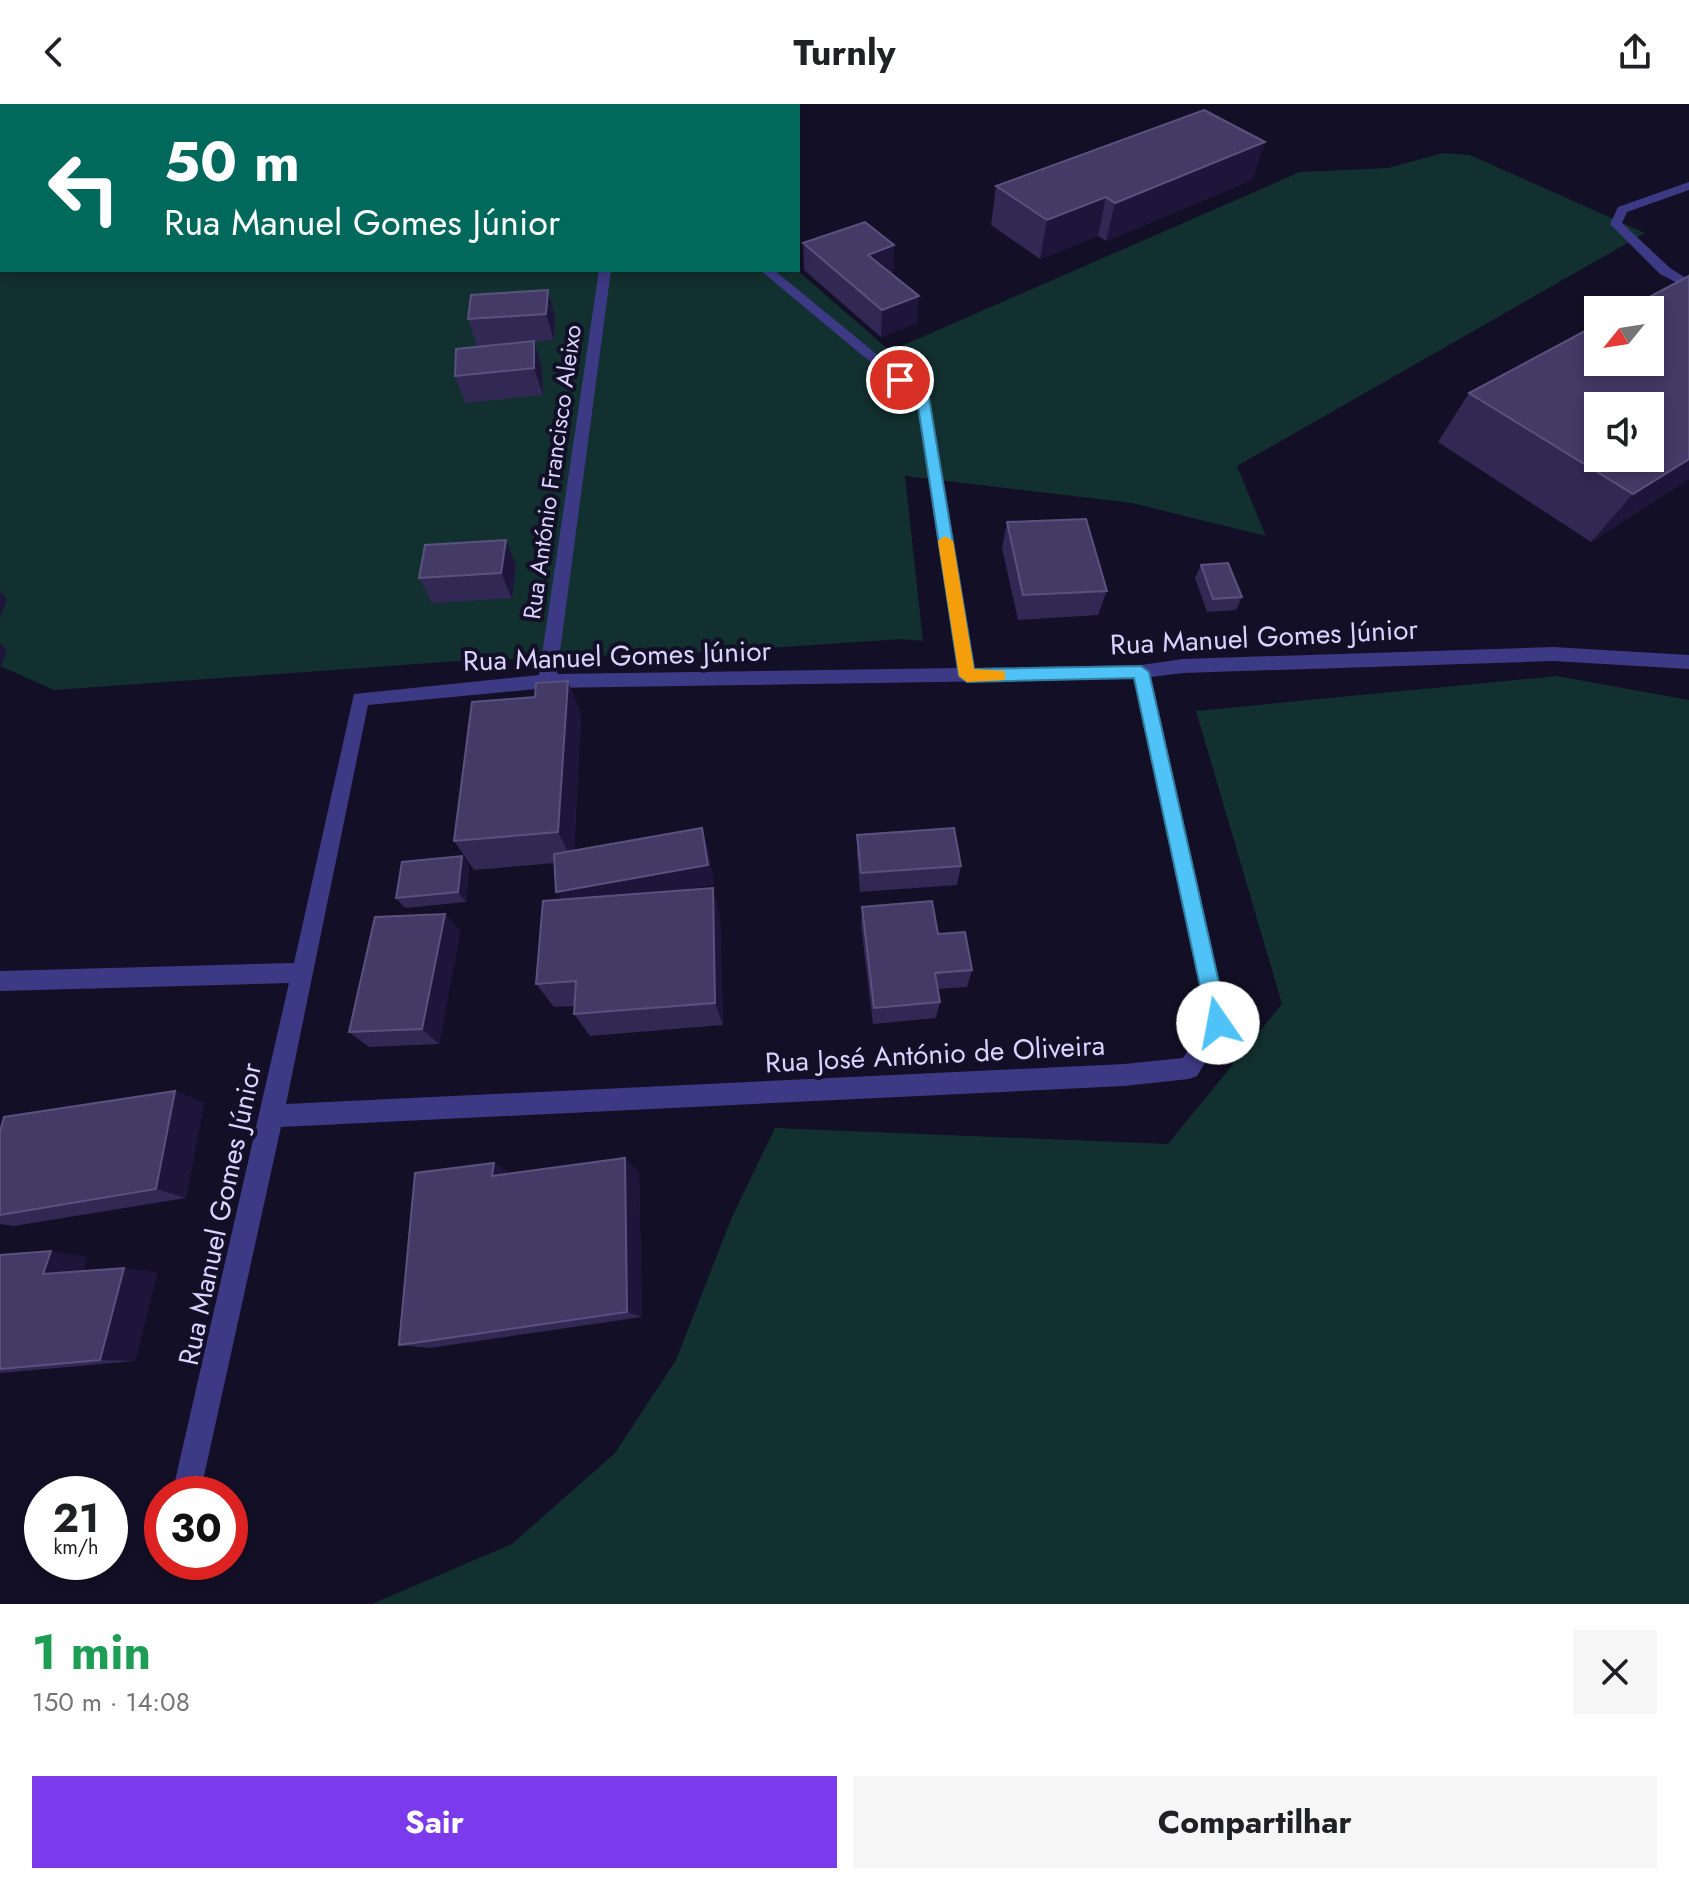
<!DOCTYPE html>
<html lang="pt">
<meta charset="utf-8">
<style>
:root{--surface:#fff;--page:#f6f6f6;--text:#202124;--muted:#757577;--accent:#7c3aed}
body{margin:0;font-family:Jost,sans-serif;background:var(--page);color:var(--text);height:100vh;display:flex;flex-direction:column;font-size:30px;white-space:nowrap}
*{box-sizing:border-box;margin:0}
p{font-size:26px;color:var(--muted)}
.icon{flex:none;width:44px;height:44px;fill:none;stroke:currentColor;stroke-width:2;stroke-linecap:round;stroke-linejoin:round}
.map{position:relative;height:1500px;overflow:hidden}
.side{display:flex;flex-direction:column;background:var(--surface);flex:1}
.side>*{flex:none}
.banner{position:absolute;left:0px;top:0px;width:800px;height:168px;box-shadow:0 4px 12px #0003;background:#00695c;color:#fff;overflow:hidden}
.needle{width:52px;rotate:240deg}
.tools{position:absolute;left:1584px;top:192px;display:grid;gap:16px}
.tools a{display:grid;place-items:center;width:80px;height:80px;border-radius:0px;background:var(--surface);box-shadow:0 4px 12px #0003;font-size:40px}
.speed{position:absolute;left:24px;top:1372px;display:flex;gap:16px;font-size:40px;font-weight:700;text-align:center}
.speed>*{display:grid;place-content:center;width:104px;height:104px;border-radius:50%;background:var(--surface);box-shadow:0 4px 12px #0003;line-height:1}
.speed small{font-size:20px;font-weight:400}
.speed .limit{border:12px solid #d22;background:#fff;color:#111}
.pin{position:absolute;display:grid;place-items:center;width:68px;height:68px;color:#fff;margin:-34px;border:4px solid #fff;border-radius:50%;box-shadow:0 2px 8px #0007}
.me{position:absolute;width:88px;margin:-44px;rotate:348deg;stroke-linejoin:round;filter:drop-shadow(0 0 6px #0008)}
.turn{display:flex;align-items:center;gap:28px;height:168px;padding:0 32px;font-size:36px}
.turn .icon{width:104px;height:104px;stroke-width:2.5}
.turn b{display:block;font-size:56px;line-height:68px}
.round{display:grid;place-items:center;flex:none;width:84px;height:84px;border-radius:0px;background:var(--page)}
.headline{display:flex;align-items:center;justify-content:space-between;height:136px;padding:0 32px}
h1{font-size:48px;font-weight:700;line-height:60px;color:#1e9e55}
.action{display:flex;gap:16px;margin-top:auto;padding:16px 32px}
.action a{flex:1;height:92px;border-radius:0px;background:var(--accent);color:#fff;font-size:32px;font-weight:700;line-height:92px;text-align:center}
.action a+a{background:var(--page);color:var(--text)}
header{display:flex;justify-content:space-between;align-items:center;height:104px;padding:0 32px;background:var(--surface);font-size:36px;font-weight:700}
.map>svg:first-child{display:block}
.green{fill:#12302f}
.lines{fill:none;stroke-linecap:round;stroke-linejoin:round}
.service{fill:#3d3a85;fill-rule:evenodd}
.minor{fill:#3d3a85;fill-rule:evenodd}
.wall{fill:#312854}
.shaded-wall{fill:#1d163a}
.building{fill:#433a66;stroke:#5a527e;stroke-width:2;fill-rule:evenodd}
.route{fill:#4fc3f7;stroke:#337fa1;stroke-width:2}
.slow{fill:#f59e0b}
.labels{text-anchor:middle;dominant-baseline:central;stroke-width:8;stroke-linejoin:round;paint-order:stroke}
.far-street-label{font-size:24px;fill:#d9d4ff;stroke:#130f26}
.street-label{font-size:28px;fill:#d9d4ff;stroke:#130f26}
</style>
<header><svg class="icon" aria-label="back" viewBox="0 0 24 24"><path d="M15 5l-7 7 7 7"/></svg>Turnly<svg class="icon" aria-label="share" viewBox="0 0 24 24"><path d="M12 15V3M7 8l5-5 5 5M5 13v7h14v-7"/></svg></header>
<div class="map">
<svg width="1689" height="1500" viewBox="0 0 1689 1500">
<rect width="100%" height="100%" fill="#130f26"/>
<!-- green -->
<g class="green">
<path d="M0 0 533 2H2V166H797L890 247 1300 68 1388 64 1443 49 1470 51 1645 129 1237 362 1266 432 1132 399 905 372 923 537 902 535 726 547 458 557 54 586 0 562Z"/>
<path d="M1557 572 1689 596V1500H372L512 1440 615 1349 676 1256 732 1113 775 1024 1168 1040 1282 900 1196 607Z"/>
</g>
<g class="lines">
<!-- service -->
<path class="service" d="M1689 78V86L1627 108 1622 119 1670 164 1689 176V185L1660 170 1610 120 1618 103Z"/>
<!-- minor -->
<path class="minor" d="M599 166H611L557 570 957 564 916 296 760 166H774L930 294 975 564 1141 561 1183 555 1553 543 1689 551V565L1553 557 1183 569 1151 573 1229 919 1197 972 1189 975 1124 982 281 1023 200 1390H172L289 879 0 887V867L294 859 354 590 539 571ZM1134 575 1207 917 1183 954 1124 960 286 1000 368 601 547 584Z"/>
</g>
<!-- wall -->
<g class="wall">
<path d="M1265 38 1252 76 1106 137 1098 132 1040 155 991 121 996 82Z"/>
<path d="M803 139 894 141 893 167 890 169 917 219 881 233 804 166Z"/>
<path d="M1689 170V375L1591 438 1438 338 1469 289 1686 173Z"/>
<path d="M548 186 555 213 554 236 534 238 542 263 543 291 465 299 455 272 502 240 477 242 468 215Z"/>
<path d="M1007 418 1107 487 1098 511 1018 516 1002 444Z"/>
<path d="M506 436 516 461 512 494 432 499 419 474Z"/>
<path d="M1201 461 1242 493 1236 506 1207 508 1195 474Z"/>
<path d="M568 577 581 611 574 746 708 744 714 780 676 787 720 812 723 921 590 932 574 910V902L554 903 536 880 561 796 555 759 474 766 454 737 535 593Z"/>
<path d="M857 731 961 762 957 781 860 788 857 751Z"/>
<path d="M462 752 469 762 466 798 405 804 396 794Z"/>
<path d="M862 803 938 830 972 866 967 883 938 885 940 898 936 914 873 920 861 821Z"/>
<path d="M445 810 460 828 439 940 369 943 349 928Z"/>
<path d="M175 987 204 999 186 1094 14 1122 0 1120V1028Z"/>
<path d="M625 1054 639 1069 642 1213 430 1244 399 1241 494 1059 510 1070Z"/>
<path d="M0 1151 87 1153 83 1167 124 1164 157 1169 135 1257 0 1269Z"/>
</g>
<!-- shaded-wall -->
<g class="shaded-wall">
<path d="M1265 38 1252 76 1106 137 1115 99Z"/>
<path d="M1106 93 1098 132 1040 155 1047 116Z"/>
<path d="M894 141 893 167 867 177 868 151Z"/>
<path d="M548 186 555 213 554 236 546 210Z"/>
<path d="M919 192 917 219 881 233 882 206Z"/>
<path d="M534 237 542 263 543 291 534 264Z"/>
<path d="M1689 355V375L1591 438 1633 390Z"/>
<path d="M506 436 516 461 512 494 501 469Z"/>
<path d="M0 488 7 495 0 513Z"/>
<path d="M0 540 7 546 0 565Z"/>
<path d="M568 577 581 611 573 758 558 728Z"/>
<path d="M702 724 708 744 714 780 567 807 556 788Z"/>
<path d="M462 752 469 762 466 798 458 788Z"/>
<path d="M713 784 720 812 723 921 715 899Z"/>
<path d="M445 810 460 828 439 940 422 925Z"/>
<path d="M175 987 204 999 186 1094 156 1085Z"/>
<path d="M625 1054 639 1069 642 1213 627 1208Z"/>
<path d="M494 1059 516 1073 492 1072Z"/>
<path d="M51 1147 87 1153 80 1175 43 1170Z"/>
<path d="M124 1164 157 1169 135 1257 100 1256Z"/>
</g>
<!-- building -->
<g class="building">
<path d="M1204 6 1265 38 1115 99 1106 93 1047 116 996 82Z"/>
<path d="M865 118 894 141 868 151 919 192 882 206 803 139Z"/>
<path d="M1689 172V355L1633 390 1469 289 1598 220V258H1650V206H1625ZM1598 302H1650V354H1598Z"/>
<path d="M548 186 546 210 468 215 471 191Z"/>
<path d="M534 237V264L455 272 456 245Z"/>
<path d="M1086 415 1107 487 1023 491 1007 418Z"/>
<path d="M506 436 501 469 419 474 425 441Z"/>
<path d="M1228 459 1242 493 1213 495 1201 461Z"/>
<path d="M568 577 558 728 454 737 472 598 535 593 536 579Z"/>
<path d="M702 724 708 761 556 788 554 750Z"/>
<path d="M954 724 961 762 861 769 857 731Z"/>
<path d="M462 752 458 788 396 794 402 758Z"/>
<path d="M713 784 715 899 574 910 576 877 536 880 543 797Z"/>
<path d="M932 797 938 830 965 828 972 866 935 869 940 898 874 904 862 803Z"/>
<path d="M445 810 422 925 349 928 375 813Z"/>
<path d="M175 987 156 1085 0 1111V1028L4 1013Z"/>
<path d="M625 1054 627 1208 399 1241 415 1069 494 1059 492 1072Z"/>
<path d="M51 1147 43 1170 124 1164 100 1256 0 1265V1151Z"/>
</g>
<!-- route -->
<path class="route" d="M896 273H905L929 294 974 565 1141 562 1149 568 1228 919 1225 926 1218 929 1211 926 1208 919 1134 574 967 578 959 572 917 295 896 278Z"/>
<!-- slow -->
<path class="slow" d="M945 432 953 437 974 565 1005 567V576L967 578 959 572 938 437Z"/>
<g class="labels">
<!-- far-street labels -->
<g class="far-street-label">
<text transform="translate(552 368) rotate(-82)">Rua António Francisco Aleixo</text>
</g>
<!-- street labels -->
<g class="street-label">
<text transform="translate(1264 533) rotate(-3)">Rua Manuel Gomes Júnior</text>
<text transform="translate(617 552) rotate(-2)">Rua Manuel Gomes Júnior</text>
<text transform="translate(935 950) rotate(-3)">Rua José António de Oliveira</text>
<text transform="translate(220 1110) rotate(-78)">Rua Manuel Gomes Júnior</text>
</g>
</g>
</svg>
<div class="tools">
<a><svg class="needle" viewBox="-14 -14 28 28"><path d="M0-13l5 13h-10z" fill="#e53935"/><path d="M0 13l5-13h-10z" fill="#757577"/></svg></a>
<a><svg class="icon" aria-label="sound" viewBox="0 0 24 24"><path d="M4 9h4l5-4v14l-5-4H4zM17 9q2 3 0 6"/></svg></a>
</div>
<div class="speed"><div>21<small>km/h</small></div><div class="limit">30</div></div>
<div class="pin" style="left:900px;top:276px;background:#d93025"><svg class="icon" aria-label="arrive" viewBox="0 0 24 24"><path d="M6 21V4h12l-3 4 3 4H6"/></svg></div>
<svg class="me" style="left:1218px;top:919px" viewBox="-20 -20 40 40"><circle r="19" fill="#fff"/><path d="M0-13L10 11 0 6-10 11z" fill="#4fc3f7"/></svg>
<div class="banner">
<div class="turn"><svg class="icon" aria-label="left" viewBox="0 0 24 24"><path d="M17 20v-9H6M10 6l-5 5 5 5"/></svg><div><b>50 m</b>Rua Manuel Gomes Júnior</div></div>
</div>
</div>
<section class="side">
<div class="headline"><div><h1>1 min</h1><p>150 m · 14:08</p></div><a class="round"><svg class="icon" aria-label="close" viewBox="0 0 24 24"><path d="M6 6l12 12M18 6L6 18"/></svg></a></div>
<div class="action"><a>Sair</a><a>Compartilhar</a></div>
</section>
